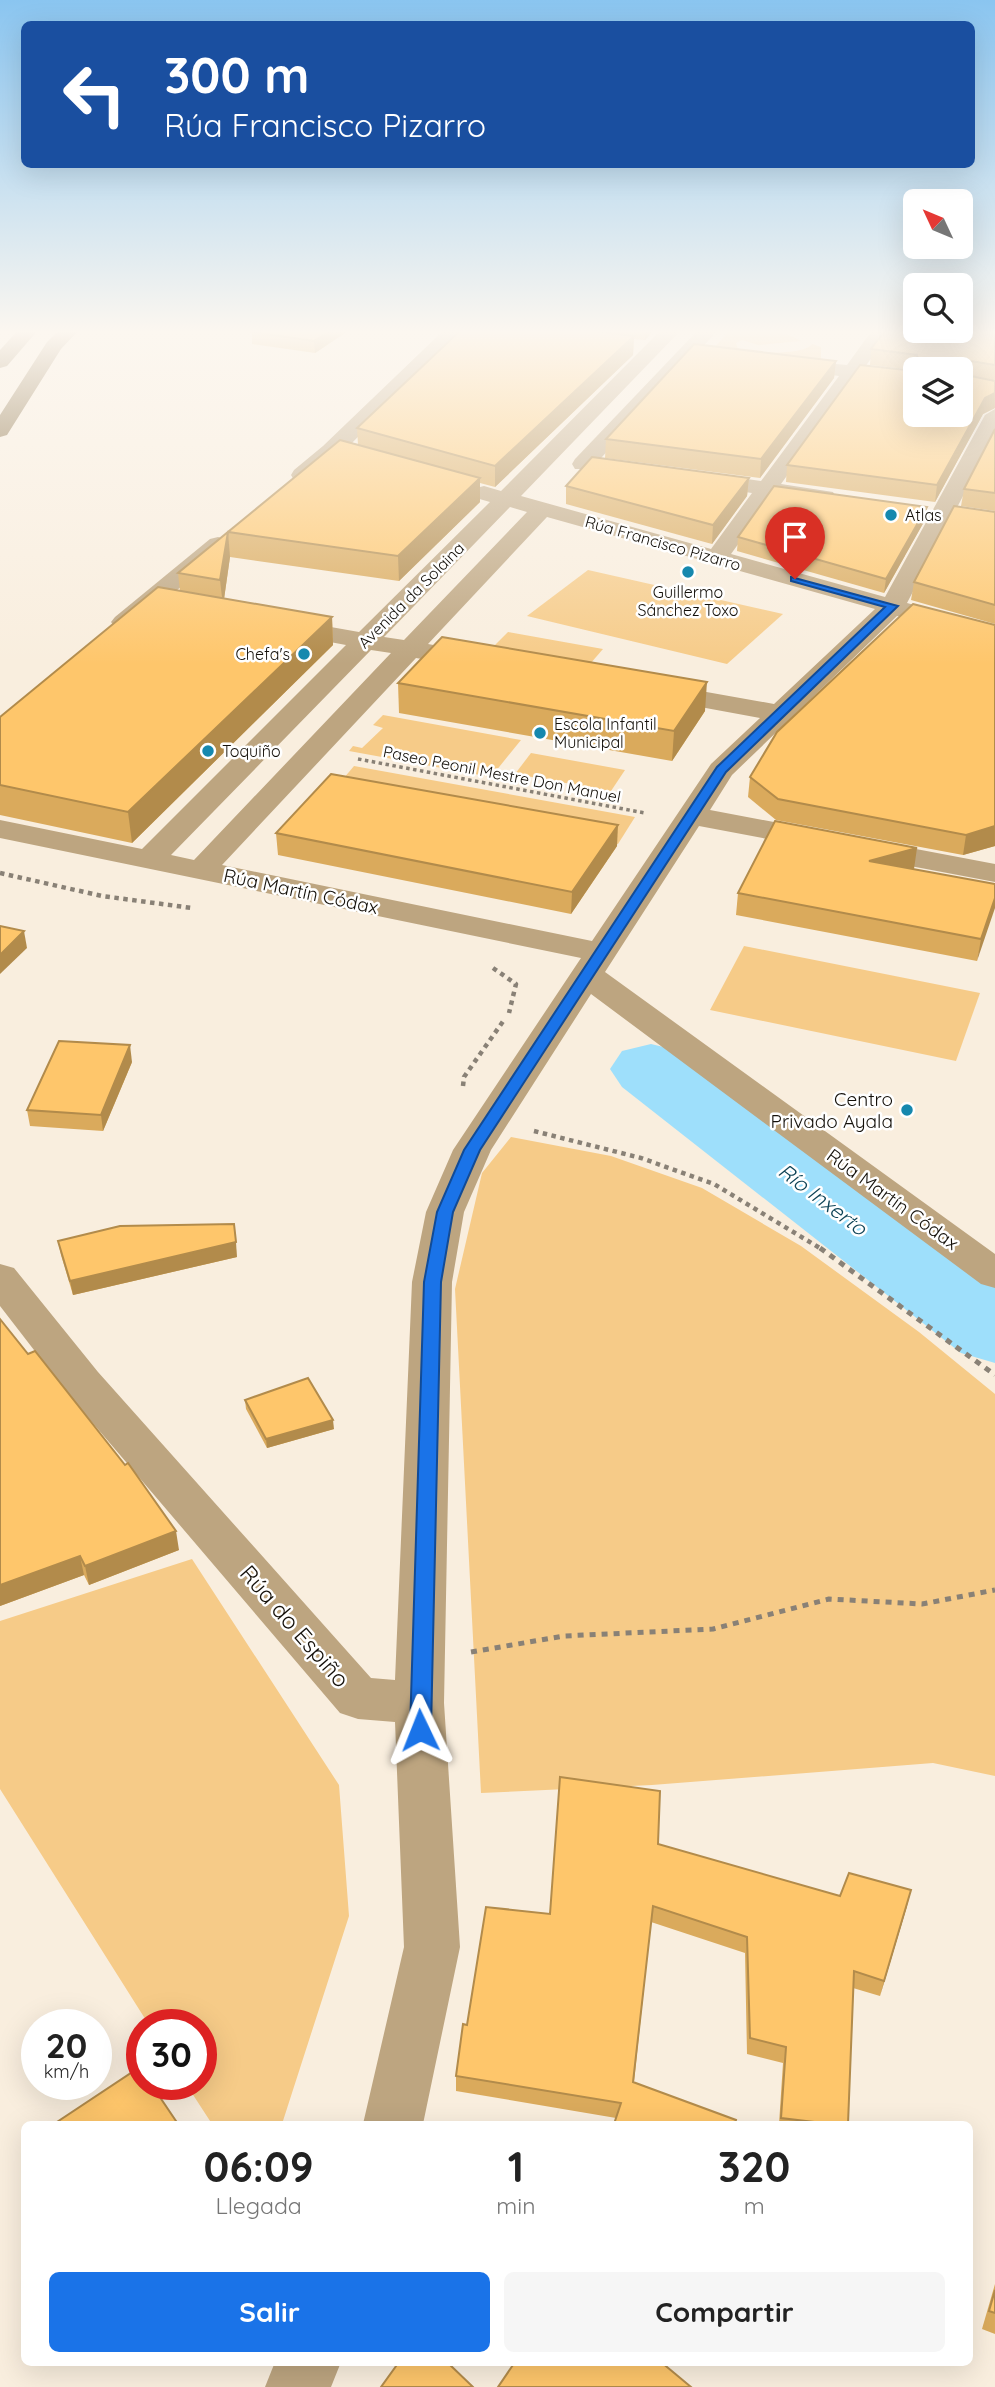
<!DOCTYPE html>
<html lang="es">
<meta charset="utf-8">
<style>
:root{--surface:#fff;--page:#f6f6f6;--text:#222;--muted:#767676;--accent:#1a73e8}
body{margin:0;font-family:Quicksand,sans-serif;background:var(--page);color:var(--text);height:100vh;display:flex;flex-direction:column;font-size:26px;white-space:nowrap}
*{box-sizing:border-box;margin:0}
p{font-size:23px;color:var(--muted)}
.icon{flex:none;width:38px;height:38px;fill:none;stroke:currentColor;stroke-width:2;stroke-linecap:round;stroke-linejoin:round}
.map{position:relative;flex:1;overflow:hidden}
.details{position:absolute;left:21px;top:2121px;width:952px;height:245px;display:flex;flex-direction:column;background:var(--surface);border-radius:10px;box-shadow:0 7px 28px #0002}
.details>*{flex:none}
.banner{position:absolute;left:21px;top:21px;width:954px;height:147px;border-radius:10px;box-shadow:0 7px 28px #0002;background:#1a4fa0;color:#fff;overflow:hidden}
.needle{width:46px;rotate:314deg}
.fabs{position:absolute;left:903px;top:189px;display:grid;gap:14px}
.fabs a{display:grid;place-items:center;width:70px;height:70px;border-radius:10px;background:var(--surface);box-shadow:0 7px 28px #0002;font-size:35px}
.speed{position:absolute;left:21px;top:2009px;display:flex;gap:14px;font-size:35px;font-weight:700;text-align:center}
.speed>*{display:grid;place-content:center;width:91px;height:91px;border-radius:50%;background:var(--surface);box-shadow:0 7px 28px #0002;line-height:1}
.speed small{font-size:18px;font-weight:400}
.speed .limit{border:10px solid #d22;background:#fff;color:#111}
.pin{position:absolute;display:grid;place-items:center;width:60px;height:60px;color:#fff;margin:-72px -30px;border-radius:50% 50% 50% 0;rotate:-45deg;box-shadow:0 0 7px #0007}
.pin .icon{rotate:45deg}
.me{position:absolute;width:77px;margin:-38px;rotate:358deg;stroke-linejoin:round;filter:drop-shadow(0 0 5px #0008)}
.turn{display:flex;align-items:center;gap:24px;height:147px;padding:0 28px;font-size:32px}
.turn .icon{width:91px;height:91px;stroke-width:2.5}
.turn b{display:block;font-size:49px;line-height:60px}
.eta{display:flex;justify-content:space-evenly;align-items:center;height:119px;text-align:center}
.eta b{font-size:42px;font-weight:700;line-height:49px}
.button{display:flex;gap:14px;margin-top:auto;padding:14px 28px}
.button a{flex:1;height:80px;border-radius:10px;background:var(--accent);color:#fff;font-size:28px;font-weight:700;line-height:80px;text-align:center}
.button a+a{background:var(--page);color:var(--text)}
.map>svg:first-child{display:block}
.green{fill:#f6cb88}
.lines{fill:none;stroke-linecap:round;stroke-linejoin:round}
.river{fill:#9edffb;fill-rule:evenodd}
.path-far2{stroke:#898176;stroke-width:3.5;stroke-dasharray:3.5 3.5;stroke-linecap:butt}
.path-far1{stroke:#898176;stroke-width:4.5;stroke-dasharray:4.5 4.5;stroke-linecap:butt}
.path{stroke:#898176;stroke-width:5;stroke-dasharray:6 6;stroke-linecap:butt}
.street{fill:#bda580;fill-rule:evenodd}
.highway{fill:#705322;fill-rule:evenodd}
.wall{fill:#daaa5c}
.shaded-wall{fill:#b28b4b}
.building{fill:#fec66b;stroke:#b28b4b;stroke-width:2}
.route{fill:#1a73e8;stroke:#114b97;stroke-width:2}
.poi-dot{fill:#1688ae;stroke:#fff;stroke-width:2.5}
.labels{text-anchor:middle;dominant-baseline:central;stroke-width:5;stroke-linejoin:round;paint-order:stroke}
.far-poi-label{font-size:16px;fill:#14100a;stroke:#fff;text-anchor:start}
.far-street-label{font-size:16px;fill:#14100a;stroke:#fff}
.street-label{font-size:19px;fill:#14100a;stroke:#fff}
.poi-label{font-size:19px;fill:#14100a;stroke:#fff;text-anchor:end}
.water-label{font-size:21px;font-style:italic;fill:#0f4457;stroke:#fff}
.near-street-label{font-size:23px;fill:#14100a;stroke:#fff}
</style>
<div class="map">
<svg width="995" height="2387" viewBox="0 0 995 2387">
<rect width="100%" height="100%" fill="#f9eede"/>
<!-- green -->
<g class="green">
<path d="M731 329C754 329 780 328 801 341L758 345 742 340 736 343 738 349C753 353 803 356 812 344L821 347V363L713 349Z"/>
<path d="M588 570 783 614 727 664 527 616Z"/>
<path d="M508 632 603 649 590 664 493 647Z"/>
<path d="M383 715 521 740 491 777 349 751 353 746 362 748 383 728 373 725Z"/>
<path d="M531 753 625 770 611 791 515 774Z"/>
<path d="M354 766 635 817 618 844 333 791Z"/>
<path d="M744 946 980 993 956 1061 710 1010Z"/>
<path d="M511 1137 611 1156 702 1188 801 1246 919 1332 995 1394V1776L933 1763 652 1785 481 1793 455 1289 482 1173Z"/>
<path d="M192 1559 339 1785 349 1916 282 2124H212L186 2084H201V2025H149L0 1789V1621Z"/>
</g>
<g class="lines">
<!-- river -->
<path class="river" d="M651 1044 680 1051 995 1280V1363L961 1353 622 1087 610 1069 622 1051Z"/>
<!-- path-far2 -->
<path class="path-far2" d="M358 759 645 813"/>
<!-- path-far1 -->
<g class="path-far1">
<path d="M0 873 102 896 192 908"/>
<path d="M493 968 516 984 509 1013"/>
<path d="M463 1086 464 1077 504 1020"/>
<path d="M534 1131 641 1158 714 1184 823 1250"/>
</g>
<!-- path -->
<g class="path">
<path d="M820 1248 995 1375"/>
<path d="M471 1652 564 1636 713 1629 829 1599 922 1604 995 1590"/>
</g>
<!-- street -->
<g class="street">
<path d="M445 329H465L339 456 310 480H294L291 475 294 470 323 446Z"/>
<path d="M662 329H682L521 496 711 549 752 493 689 484 686 479 689 474 697 472 761 481 839 376 775 367 772 363 775 359 847 365 873 329H892L865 367 915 373V385L857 378 781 484 833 492 836 497 833 502 825 504 773 496 731 554 885 597 985 415 995 409V435L907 603 995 627V643L897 616 732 775 710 810 995 864V882L699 826 605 972 995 1254V1288L981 1284 591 994 491 1150 464 1212 452 1282 444 1703 460 1947 423 2124H363L404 1947 395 1722 358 1719 340 1713 68 1394 0 1306V1264L14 1268 98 1372 371 1678 395 1680 412 1282 426 1212 453 1150 581 958 0 838V820L142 849 346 645 271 631 267 626 271 621 280 618 359 632 490 502 476 498 473 493 476 488 484 486 501 491ZM510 507 527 512 404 640 384 637ZM547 517 875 609 774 704 656 683 646 685 643 691 646 697 760 718 711 764 592 941 222 865 416 658 479 669 488 667 492 661 488 655 428 644ZM371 650 391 653 194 860 171 855Z"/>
<path d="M699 329H719L591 469H575L572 464 575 459Z"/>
<path d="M218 537 226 539 230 544 226 549 133 627H115L111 622 115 617 210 539Z"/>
<path d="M275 2362H341L331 2387H265Z"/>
</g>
<!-- highway -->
<g class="highway">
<path d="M19 329H39L7 366 0 368V350Z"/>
<path d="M60 329H80L61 349 7 435 0 437V415L47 342Z"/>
</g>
</g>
<!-- wall -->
<g class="wall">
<path d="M351 329 315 353 252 344V332Z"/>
<path d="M462 329H655L645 340 634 339 633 355 495 487 480 483V502L399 581 230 557 224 599 332 617 333 645 132 843 0 815V717L180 591 178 573 340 440 358 445 357 428Z"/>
<path d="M995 329V408L983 414 935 502 786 482 787 465 961 369H915V370L870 365 871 349Z"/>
<path d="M836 361 834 378 760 478 605 458 606 439Z"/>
<path d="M995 429V511L961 506 964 489Z"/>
<path d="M749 478 747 496 712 544 566 504V486Z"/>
<path d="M927 507 925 520 884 593 737 551 738 537Z"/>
<path d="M995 512V624L911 600 914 582Z"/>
<path d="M995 625V846L963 855 776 820 748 797 750 777Z"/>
<path d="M398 683 705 711 672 761 399 713Z"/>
<path d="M276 833 617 846 571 914 278 855Z"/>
<path d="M995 884 977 961 736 915 738 893Z"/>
<path d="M132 1062 103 1131 30 1126 27 1110Z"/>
<path d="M58 1241 237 1257 73 1295 61 1255Z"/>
<path d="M0 1319 179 1550 89 1585 84 1575 0 1606Z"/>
<path d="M245 1400 334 1429 267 1448 246 1409Z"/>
<path d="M658 1844 840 1896 907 1906 880 1996 853 1988 848 2124H779L783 2063 747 2054 745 1953 651 1922 634 2082 616 2118 456 2091V2076L467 2025 550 1914Z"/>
<path d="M995 2284V2334L982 2329Z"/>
</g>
<!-- shaded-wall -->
<g class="shaded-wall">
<path d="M333 329H351L315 353 314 341Z"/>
<path d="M646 329H655L645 340V331Z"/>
<path d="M634 336 633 355 495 487V466Z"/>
<path d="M836 361 834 378 760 478 761 459Z"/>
<path d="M995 393V408L983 414 935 502 937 485 985 398Z"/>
<path d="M480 478V502L399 581 398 556Z"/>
<path d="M749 478 747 496 712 544 713 525Z"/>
<path d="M927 507 925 520 884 593 886 579Z"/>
<path d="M228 532 230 557 223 606 220 580Z"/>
<path d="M332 617 333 645 132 843 128 812Z"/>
<path d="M707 682 705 711 672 761 674 731Z"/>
<path d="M618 825 617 846 571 914 572 892Z"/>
<path d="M995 826V846L963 855 966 835Z"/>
<path d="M917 848 914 869 869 861Z"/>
<path d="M995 898V908L977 961 981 939Z"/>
<path d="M24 931 27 948 0 974V955Z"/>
<path d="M130 1045 132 1062 103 1131 101 1115Z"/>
<path d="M236 1242 237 1257 73 1295 70 1281Z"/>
<path d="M333 1420 334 1429 267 1448 266 1439Z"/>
<path d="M176 1531 179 1550 89 1585 85 1566Z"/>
<path d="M80 1556 84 1575 0 1606V1585Z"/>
<path d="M911 1890 907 1906 880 1996 884 1981Z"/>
</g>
<!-- building -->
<g class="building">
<path d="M256 329H333L314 341 252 332Z"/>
<path d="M462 329H581L634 336 495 466 357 428Z"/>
<path d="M886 329H915V331L995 329V365L964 360 961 374V369H919L917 355 871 349Z"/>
<path d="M694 344 836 361 761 459 606 439Z"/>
<path d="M860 365 915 371V415H961V374L995 381V393L985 398 937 485 787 465Z"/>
<path d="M995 429V493L964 489Z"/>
<path d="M340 440 480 478 398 556 228 532 220 580 178 573Z"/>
<path d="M592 457 749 478 713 525 566 486Z"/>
<path d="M774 486 927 507 886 579 738 537Z"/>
<path d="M954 506 995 512V605L914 582Z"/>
<path d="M158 587 332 617 128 812 0 785V717Z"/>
<path d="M913 604 995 625V826L966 835 778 799 750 777 777 732Z"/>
<path d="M442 637 707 682 674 731 398 683Z"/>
<path d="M331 774 618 825 572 892 276 833Z"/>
<path d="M775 821 917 848 869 861 995 884V898L981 939 738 893Z"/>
<path d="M0 926 24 931 0 955Z"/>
<path d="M59 1041 130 1045 101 1115 27 1110Z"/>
<path d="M234 1224 236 1242 70 1281 58 1241 120 1226Z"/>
<path d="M0 1319 28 1354 35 1351 125 1465 128 1463 176 1531 85 1566 80 1556 0 1585Z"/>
<path d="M308 1378 333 1420 266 1439 245 1400Z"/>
<path d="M560 1777 660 1791 658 1844 840 1896 849 1873 911 1890 884 1981 854 1971 848 2124H831L781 2118 786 2047 750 2038 747 1937 653 1906 633 2082 736 2120 735 2124H614L621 2103 456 2076 463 2024 467 2025 486 1907 550 1914Z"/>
<path d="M140 2067 142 2070V2084H151L178 2124H54Z"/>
<path d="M995 2290V2313L989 2311Z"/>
<path d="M399 2362H447L473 2387H381Z"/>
<path d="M515 2362H661L691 2387H498Z"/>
</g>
<!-- sky -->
<linearGradient id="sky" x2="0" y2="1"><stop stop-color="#8ac5f0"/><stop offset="0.5" stop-color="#fcf7f0"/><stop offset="1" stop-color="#fcf7f0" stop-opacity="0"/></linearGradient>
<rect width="995" height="664" fill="url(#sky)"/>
<!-- route -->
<path class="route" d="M791 577 898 606 726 772 480 1150 453 1212 441 1282 431 1730 428 1737 420 1739 413 1737 410 1730 424 1282 437 1212 464 1150 717 767 885 607 791 581Z"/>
<!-- markers -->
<g class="poi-dot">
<circle cx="891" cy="515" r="7"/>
<circle cx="688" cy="572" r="7"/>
<circle cx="304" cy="654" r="7"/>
<circle cx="540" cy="733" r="7"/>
<circle cx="208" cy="751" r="7"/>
<circle cx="907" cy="1110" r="7"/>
</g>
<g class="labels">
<!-- far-poi labels -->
<g class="far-poi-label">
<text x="905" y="515">Atlas</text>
<text x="688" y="592" text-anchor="middle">Guillermo<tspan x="688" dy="18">Sánchez Toxo</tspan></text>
<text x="290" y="654" text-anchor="end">Chefa's</text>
<text x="554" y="724">Escola Infantil<tspan x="554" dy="18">Municipal</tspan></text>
<text x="222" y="751">Toquiño</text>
</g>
<!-- far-street labels -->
<g class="far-street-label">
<text transform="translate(663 543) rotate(16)">Rúa Francisco Pizarro</text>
<text transform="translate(411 595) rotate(-45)">Avenida da Solaina</text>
<text transform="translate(502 774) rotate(11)">Paseo Peonil Mestre Don Manuel</text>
</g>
<!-- street labels -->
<g class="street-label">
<text transform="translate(301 891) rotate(12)">Rúa Martín Códax</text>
<text transform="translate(893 1199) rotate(36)">Rúa Martín Códax</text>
</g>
<!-- poi labels -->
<g class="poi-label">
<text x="893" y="1099">Centro<tspan x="893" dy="22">Privado Ayala</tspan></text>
</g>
<!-- water labels -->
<g class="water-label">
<text transform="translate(823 1199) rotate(37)">Río Inxerto</text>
</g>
<!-- near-street labels -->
<g class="near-street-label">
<text transform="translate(295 1626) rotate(49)">Rúa do Espiño</text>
</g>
</g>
</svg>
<div class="fabs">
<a><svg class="needle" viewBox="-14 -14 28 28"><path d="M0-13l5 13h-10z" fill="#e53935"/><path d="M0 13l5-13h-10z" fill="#767676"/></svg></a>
<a><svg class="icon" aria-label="search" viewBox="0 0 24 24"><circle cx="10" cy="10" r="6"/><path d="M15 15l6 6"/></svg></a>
<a><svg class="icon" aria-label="layers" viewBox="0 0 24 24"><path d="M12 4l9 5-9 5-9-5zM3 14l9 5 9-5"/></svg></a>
</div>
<div class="speed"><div>20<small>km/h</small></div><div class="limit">30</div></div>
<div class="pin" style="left:795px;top:579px;background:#d93025"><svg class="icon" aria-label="arrive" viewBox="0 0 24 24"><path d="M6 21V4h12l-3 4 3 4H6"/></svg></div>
<svg class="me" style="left:420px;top:1730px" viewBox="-20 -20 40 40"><path d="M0-17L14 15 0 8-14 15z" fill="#1a73e8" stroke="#fff" stroke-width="4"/></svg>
<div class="banner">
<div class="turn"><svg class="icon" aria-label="left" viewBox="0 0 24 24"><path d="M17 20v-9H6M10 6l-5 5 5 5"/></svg><div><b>300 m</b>Rúa Francisco Pizarro</div></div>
</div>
<section class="details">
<div class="eta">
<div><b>06:09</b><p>Llegada</p></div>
<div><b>1</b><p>min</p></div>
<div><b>320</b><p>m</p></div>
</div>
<div class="button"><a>Salir</a><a>Compartir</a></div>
</section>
</div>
